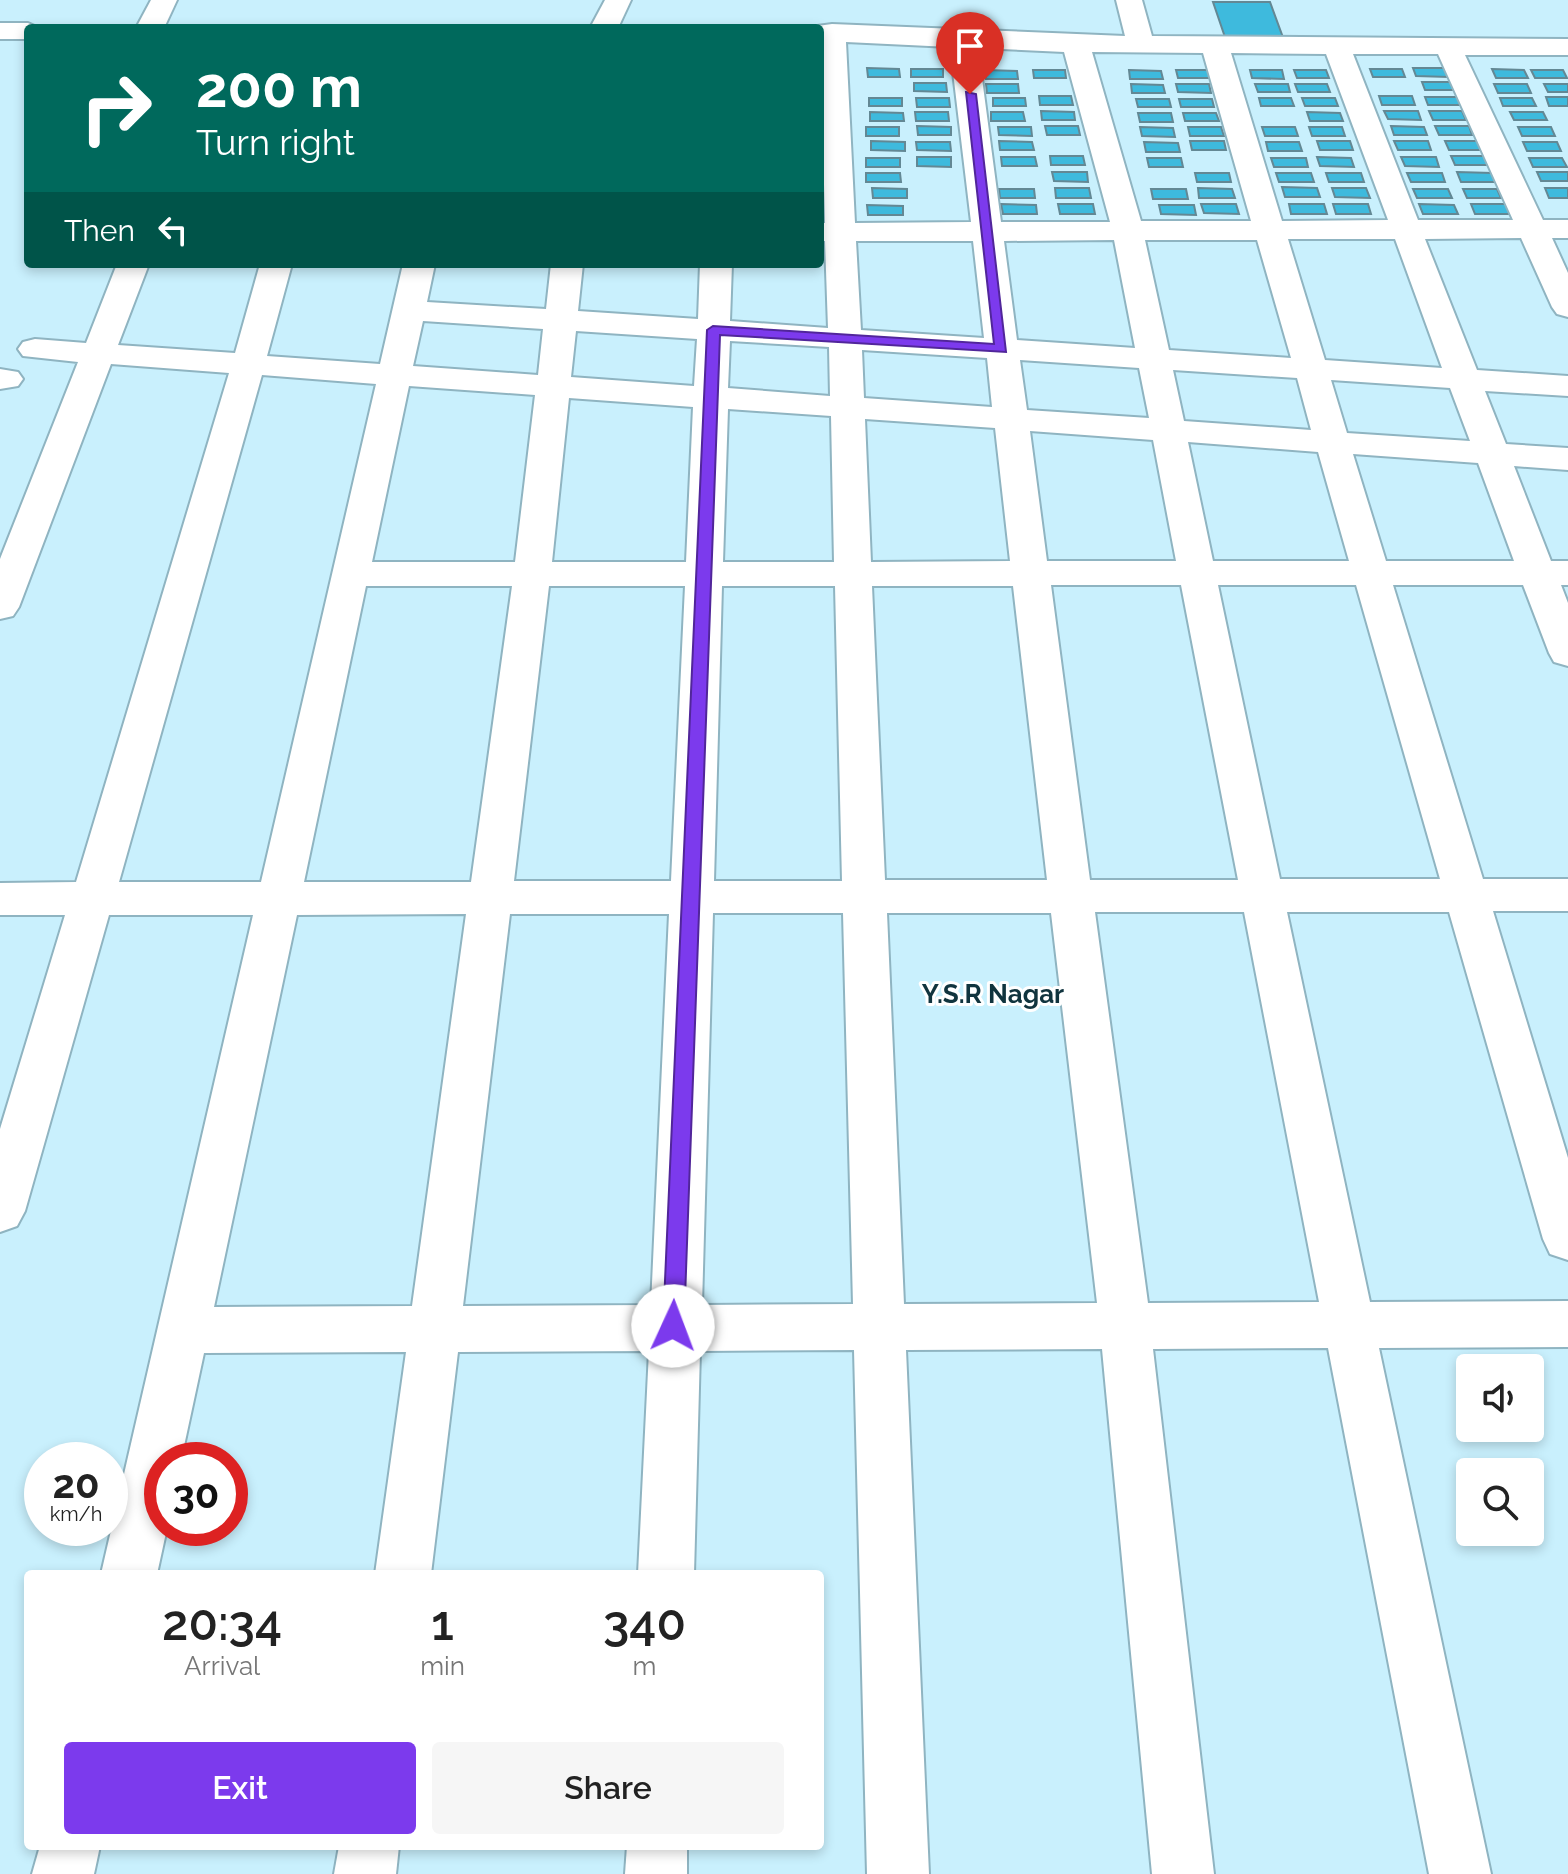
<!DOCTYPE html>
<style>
:root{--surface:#fff;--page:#f6f6f6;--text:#222;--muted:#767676;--accent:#7c3aed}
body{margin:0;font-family:Raleway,sans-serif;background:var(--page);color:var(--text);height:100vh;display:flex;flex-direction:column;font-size:30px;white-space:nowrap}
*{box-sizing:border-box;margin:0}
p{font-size:26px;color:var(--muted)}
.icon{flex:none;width:44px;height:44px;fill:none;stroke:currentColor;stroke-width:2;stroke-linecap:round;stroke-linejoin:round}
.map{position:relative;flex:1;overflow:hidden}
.sheet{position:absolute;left:24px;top:1570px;width:800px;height:280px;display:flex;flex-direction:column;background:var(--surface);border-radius:8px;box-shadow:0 4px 12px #0003}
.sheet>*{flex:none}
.guide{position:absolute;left:24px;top:24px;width:800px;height:244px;border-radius:8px;box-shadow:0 4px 12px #0003;background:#00695c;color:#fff;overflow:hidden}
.buttons{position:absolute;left:1456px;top:1354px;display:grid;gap:16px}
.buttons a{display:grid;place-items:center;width:88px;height:88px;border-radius:8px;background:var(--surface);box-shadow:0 4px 12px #0003;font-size:40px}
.speed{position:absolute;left:24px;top:1442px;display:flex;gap:16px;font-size:40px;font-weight:700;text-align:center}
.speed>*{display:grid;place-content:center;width:104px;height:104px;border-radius:50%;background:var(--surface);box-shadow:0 4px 12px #0003;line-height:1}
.speed small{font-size:20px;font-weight:400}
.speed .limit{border:12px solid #d22;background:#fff;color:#111}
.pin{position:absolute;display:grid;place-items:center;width:68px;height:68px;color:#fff;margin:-82px -34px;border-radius:50% 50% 50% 0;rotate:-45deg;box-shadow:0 0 8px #0007}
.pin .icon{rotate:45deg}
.me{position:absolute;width:88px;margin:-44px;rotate:2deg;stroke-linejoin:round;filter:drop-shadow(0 0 6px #0008)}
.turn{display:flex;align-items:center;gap:28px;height:168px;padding:0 40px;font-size:36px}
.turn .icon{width:104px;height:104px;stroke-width:2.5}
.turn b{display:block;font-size:56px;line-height:68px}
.then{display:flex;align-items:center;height:76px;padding:0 40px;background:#0003;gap:16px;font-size:30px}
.eta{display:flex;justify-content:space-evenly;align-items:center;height:136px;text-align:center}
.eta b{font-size:48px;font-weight:600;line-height:56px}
.button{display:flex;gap:16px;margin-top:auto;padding:16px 40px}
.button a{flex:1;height:92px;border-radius:8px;background:var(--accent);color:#fff;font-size:32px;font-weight:600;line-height:92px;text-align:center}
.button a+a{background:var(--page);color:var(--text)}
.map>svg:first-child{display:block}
.building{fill:#3ebadd;stroke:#638894;stroke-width:2}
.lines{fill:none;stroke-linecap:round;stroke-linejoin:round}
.minor-casing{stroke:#8fb4c1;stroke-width:4}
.minor{fill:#fff;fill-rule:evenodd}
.route{fill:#7c3aed;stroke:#51269a;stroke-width:2}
.labels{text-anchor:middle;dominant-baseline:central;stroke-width:6;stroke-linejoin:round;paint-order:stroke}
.quarter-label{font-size:26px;font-weight:bold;fill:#10343e;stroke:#fff}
</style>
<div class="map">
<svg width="1568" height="1874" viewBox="0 0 1568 1874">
<rect width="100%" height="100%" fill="#c9f0fd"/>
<!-- building -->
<g class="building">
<path d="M1213 2H1270L1285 43H1227Z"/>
<path d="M867 68 899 69 900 77H868Z"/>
<path d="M1413 68H1444L1448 77 1416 76Z"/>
<rect x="911" y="69" width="32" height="8"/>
<path d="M1370 69H1402L1405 77H1373Z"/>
<path d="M1492 69 1524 70 1528 78H1496Z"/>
<path d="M985 70 1017 71 1018 79H986Z"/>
<path d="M1033 70H1065L1066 78H1034Z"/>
<path d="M1129 70 1161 71 1163 79H1130Z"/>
<path d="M1176 70H1208L1210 78H1178Z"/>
<path d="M1250 70H1282L1284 79 1252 78Z"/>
<path d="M1294 70H1326L1329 78H1297Z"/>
<path d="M1531 70H1563L1567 78H1535Z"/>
<path d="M1422 82H1455L1458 90H1425Z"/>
<path d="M914 83H946L947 92 914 91Z"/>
<path d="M986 84H1018L1019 93H987Z"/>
<path d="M1131 84 1163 85 1165 93H1132Z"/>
<path d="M1176 84H1209L1211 93 1178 92Z"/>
<path d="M1255 84H1288L1290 92H1258Z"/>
<path d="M1295 84H1327L1330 92H1298Z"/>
<path d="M1494 84H1527L1531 93H1498Z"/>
<path d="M1544 84H1568V92H1548Z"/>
<path d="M1039 96H1071L1073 105H1040Z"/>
<path d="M1379 96H1412L1415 105H1382Z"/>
<path d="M1425 97H1457L1461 105H1428Z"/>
<path d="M1546 97H1568V106H1549Z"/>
<rect x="869" y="98" width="33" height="8"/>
<path d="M916 98H949L950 107H917Z"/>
<path d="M993 98H1025L1026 106H993Z"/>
<path d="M1259 98H1291L1294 106H1261Z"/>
<path d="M1302 98H1335L1338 106H1305Z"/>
<path d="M1500 98H1532L1536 106H1503Z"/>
<path d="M1136 99H1169L1171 107H1138Z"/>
<path d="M1179 99H1212L1214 107H1181Z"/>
<path d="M1041 111 1074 112 1075 120H1042Z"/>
<path d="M1384 111H1418L1421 120 1388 119Z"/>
<path d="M1429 111H1462L1466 120H1433Z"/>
<path d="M870 112 903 113 904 121H870Z"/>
<path d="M915 112H948L949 121H916Z"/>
<path d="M991 112H1023L1025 121H991Z"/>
<path d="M1307 112 1340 113 1343 121H1310Z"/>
<path d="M1510 112H1543L1547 120H1514Z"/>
<path d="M1138 113H1171L1173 122H1140Z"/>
<path d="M1183 113H1216L1219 121H1185Z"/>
<path d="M917 126 951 127V135H918Z"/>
<path d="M1045 126H1078L1080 135H1047Z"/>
<path d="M1391 126 1424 127 1427 135H1394Z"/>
<path d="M1435 126H1469L1472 135H1439Z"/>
<rect x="866" y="127" width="33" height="9"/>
<path d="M998 127H1031L1032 136 999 135Z"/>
<path d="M1140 127 1173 128 1175 137 1142 136Z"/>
<path d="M1188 127H1221L1224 136H1190Z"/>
<path d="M1262 127H1295L1298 136H1265Z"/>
<path d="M1309 127H1342L1345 136H1312Z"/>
<path d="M1518 127H1551L1555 136H1522Z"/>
<path d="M871 141 905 142V151L871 150Z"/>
<path d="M999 141 1032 142 1034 150H1000Z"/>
<path d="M1190 141H1224L1226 150H1192Z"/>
<path d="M1317 141H1350L1353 150H1320Z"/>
<path d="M1394 141H1428L1431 150H1398Z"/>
<path d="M1445 141H1479L1483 150H1449Z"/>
<path d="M916 142H950L951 151 917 150Z"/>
<path d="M1144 142 1178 143 1180 152H1146Z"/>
<path d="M1266 142H1299L1302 151H1268Z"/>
<path d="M1523 142H1557L1561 151H1527Z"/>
<path d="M1050 156H1083L1085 165H1051Z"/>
<path d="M1451 156H1485L1489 165H1455Z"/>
<path d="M917 157H951V167L917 166Z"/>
<path d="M1001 157H1035L1037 166H1002Z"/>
<path d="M1317 157 1351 158 1354 167 1320 166Z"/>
<path d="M1401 157H1436L1439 167 1405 166Z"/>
<rect x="866" y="158" width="34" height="9"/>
<path d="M1147 158H1181L1183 167H1149Z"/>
<path d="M1271 158H1306L1308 167H1274Z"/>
<path d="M1529 158H1562L1567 167H1533Z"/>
<path d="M1052 172H1087L1088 182 1054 181Z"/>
<path d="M1457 172 1492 173 1496 182H1461Z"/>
<path d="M1537 172H1568V181H1541Z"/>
<path d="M866 173H900L901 182H866Z"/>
<path d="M1195 173H1229L1231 182H1197Z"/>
<path d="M1276 173H1311L1314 182H1279Z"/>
<path d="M1326 173H1361L1364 182H1329Z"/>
<path d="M1407 173H1442L1445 182H1411Z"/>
<path d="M1282 187 1317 188 1320 197H1285Z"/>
<path d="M872 188 907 189V198H873Z"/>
<path d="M1055 188H1089L1091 198H1056Z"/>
<path d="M1198 188 1232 189 1235 198H1199Z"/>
<path d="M1332 188H1366L1370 198 1335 197Z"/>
<path d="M1545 188H1568V198H1549Z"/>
<path d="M999 189H1034L1035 198H1000Z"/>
<path d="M1151 189H1186L1188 199H1153Z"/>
<path d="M1413 189H1448L1452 198H1417Z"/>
<path d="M1463 189H1497L1501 198H1467Z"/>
<path d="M1001 204 1036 205 1037 214H1003Z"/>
<path d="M1058 204H1093L1095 214H1060Z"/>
<path d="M1201 204H1236L1239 214 1204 213Z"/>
<path d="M1289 204H1324L1327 214H1291Z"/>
<path d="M1333 204H1368L1371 214H1336Z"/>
<path d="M1419 204 1454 205 1458 214H1423Z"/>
<path d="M1471 204H1507L1510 214H1475Z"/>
<path d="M867 205 903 206V215H868Z"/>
<path d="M1159 205H1194L1196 215 1161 214Z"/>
</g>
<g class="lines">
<!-- minor casing -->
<g class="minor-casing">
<g id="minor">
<path d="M151 0H177L164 28H136Z"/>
<path d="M605 0H631L618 28H590Z"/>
<path d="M1116 0H1142L1152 36 1568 39V55H1465L1543 220H1568V238H1552L1568 273V317L1557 314 1552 307 1521 238 1425 239 1477 370 1568 376V396L1485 391 1506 444 1568 448V470L1514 466 1551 561H1568V585H1561L1568 603V666L1554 662 1549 653 1523 585H1393L1483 879H1568V911H1493L1568 1158V1260L1550 1254 1543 1239 1449 912H1287L1370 1302 1568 1301V1347L1379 1348 1491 1874H1429L1328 1348 1153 1349 1214 1874H1152L1102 1349 906 1350 929 1874H867L854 1350 700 1351 694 1574H638L649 1351 458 1352 431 1574H375L406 1352 204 1353 181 1460H162V1528H167L157 1574H101L253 915H109L25 1211 17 1226 0 1232V1129L65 915H0V883L76 882 229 373 111 364 19 607 13 616 0 619V559L78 362 23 356 18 349 23 342 35 339 86 343 117 264H149L118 345 235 353 260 264H292L267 356 380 364 403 264H435L427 302 546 309 551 264H583L578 311 698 319 700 264H732L730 321 828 328 825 241H820V223H825L820 28 810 27 832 24 1125 36ZM846 42 950 47 971 222 855 223ZM978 48 1064 52 1110 222H1001ZM1092 52 1203 53 1251 221H1141ZM1231 53 1326 54 1388 220 1282 221ZM1353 54H1438L1513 220H1418ZM1288 239H1395L1442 368 1325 360ZM1114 240 1135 348 1017 340 1004 241ZM1145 240H1257L1291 358 1169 350ZM856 241H973L984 338 861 330ZM423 321 543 329 538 375 413 366ZM576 331 697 339 694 386 571 377ZM730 341 829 347 830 396 728 388ZM862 350 987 358 992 407 864 398ZM1020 360 1139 368 1149 418 1027 410ZM1173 370 1297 378 1311 430 1184 421ZM262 375 376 384 261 882H119ZM1331 380 1450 388 1470 441 1347 433ZM409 386 535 395 515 562H372ZM569 398 693 407 686 562H552ZM728 409 831 416 834 562H723ZM865 419 995 428 1010 561 871 562ZM1030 431 1153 440 1176 561H1047ZM1188 442 1318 452 1349 561H1213ZM1353 454 1478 463 1514 561H1386ZM1051 585H1181L1238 880H1090ZM1218 585H1356L1440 879H1280ZM366 586H512L471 882H304ZM549 586H685L671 881H514ZM722 586H835L842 881H714ZM872 586H1013L1047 880H885ZM1095 912H1244L1319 1302 1148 1303ZM713 913H843L853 1304 702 1305ZM887 913H1051L1097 1303 904 1304ZM466 914 412 1306 214 1307 297 915ZM510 914H669L651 1305 463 1306Z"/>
<path d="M0 23H28L39 28H28V39H0Z"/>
<path d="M0 369 18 372 23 379 18 386 0 389Z"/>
<path d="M40 1846H100L94 1874H32Z"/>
<path d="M339 1846H399L396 1874H334Z"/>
<path d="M627 1846H687V1874H625Z"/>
</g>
</g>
<!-- minor -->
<use href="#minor" class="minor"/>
</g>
<!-- route -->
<path class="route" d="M966 92 976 94 1006 352 720 335 684 1326 681 1332 673 1335 666 1332 663 1326 707 330 713 326 994 344Z"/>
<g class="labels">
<!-- quarter labels -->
<g class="quarter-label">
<text x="993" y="994">Y.S.R Nagar</text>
</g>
</g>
</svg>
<div class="buttons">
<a><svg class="icon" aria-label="sound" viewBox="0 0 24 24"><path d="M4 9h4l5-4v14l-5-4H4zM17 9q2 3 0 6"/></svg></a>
<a><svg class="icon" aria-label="search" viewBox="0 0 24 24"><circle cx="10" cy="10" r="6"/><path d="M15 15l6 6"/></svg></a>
</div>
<div class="speed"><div>20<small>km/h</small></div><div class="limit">30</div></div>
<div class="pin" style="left:970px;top:94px;background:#d93025"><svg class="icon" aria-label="arrive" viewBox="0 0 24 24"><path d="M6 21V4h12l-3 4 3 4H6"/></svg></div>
<svg class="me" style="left:673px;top:1326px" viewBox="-20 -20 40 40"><circle r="19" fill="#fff"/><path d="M0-13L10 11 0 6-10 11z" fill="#7c3aed"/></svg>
<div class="guide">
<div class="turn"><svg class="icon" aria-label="right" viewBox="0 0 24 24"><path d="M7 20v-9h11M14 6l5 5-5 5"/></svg><div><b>200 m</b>Turn right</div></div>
<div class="then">Then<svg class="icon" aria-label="left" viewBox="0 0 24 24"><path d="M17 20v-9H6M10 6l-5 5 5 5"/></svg></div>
</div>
<section class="sheet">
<div class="eta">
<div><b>20:34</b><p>Arrival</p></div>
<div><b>1</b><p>min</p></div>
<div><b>340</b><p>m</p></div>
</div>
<div class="button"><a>Exit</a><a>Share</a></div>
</section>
</div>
